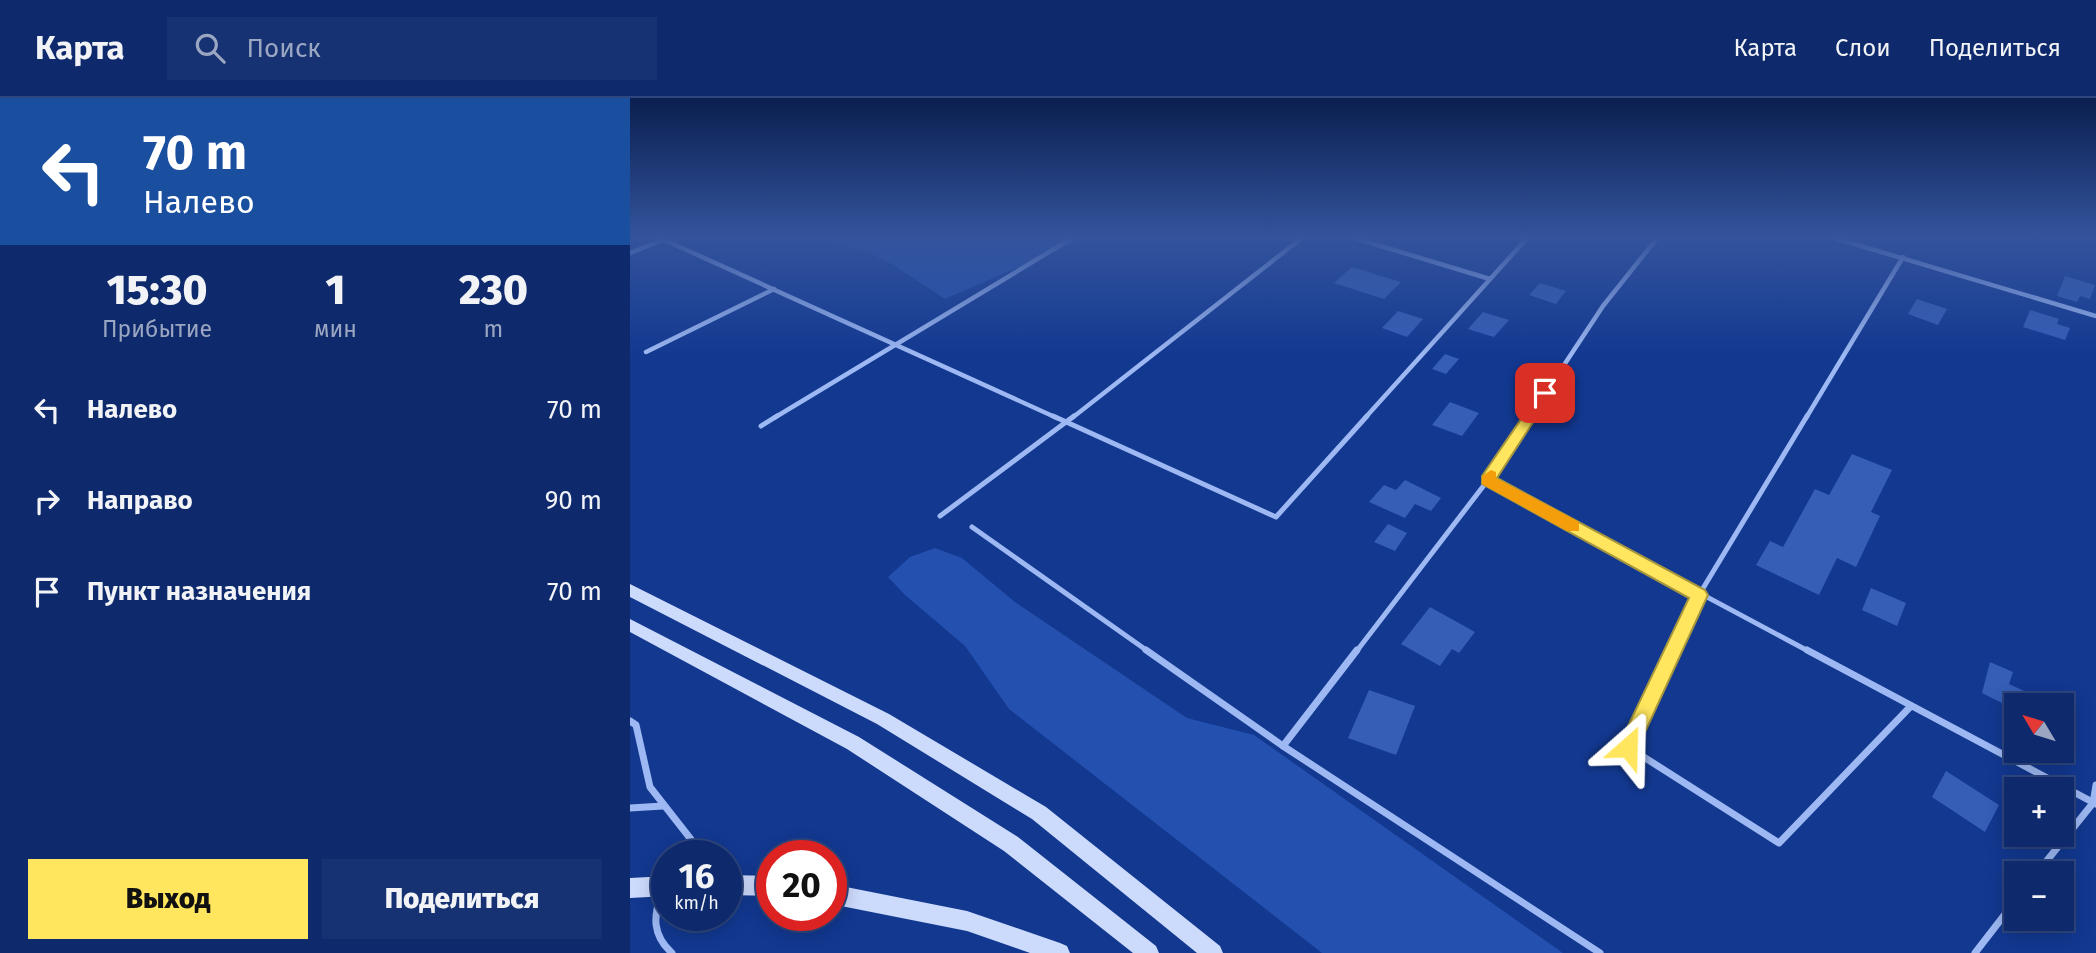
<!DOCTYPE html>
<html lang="ru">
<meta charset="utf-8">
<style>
:root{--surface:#0e2a6c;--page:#173272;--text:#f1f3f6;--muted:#9ba7c2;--line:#2e467f;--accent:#ffe65e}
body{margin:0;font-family:"Fira Sans",sans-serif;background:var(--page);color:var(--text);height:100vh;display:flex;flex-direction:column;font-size:26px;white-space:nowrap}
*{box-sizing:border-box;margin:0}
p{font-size:23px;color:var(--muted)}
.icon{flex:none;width:38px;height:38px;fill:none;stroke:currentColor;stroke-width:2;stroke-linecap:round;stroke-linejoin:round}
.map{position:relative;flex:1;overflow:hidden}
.drawer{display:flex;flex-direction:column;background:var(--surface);width:630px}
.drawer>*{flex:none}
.banner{background:#1a4fa0;color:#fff;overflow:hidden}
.needle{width:46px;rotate:308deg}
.tools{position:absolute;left:1374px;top:595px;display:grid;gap:14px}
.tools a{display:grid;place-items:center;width:70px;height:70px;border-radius:0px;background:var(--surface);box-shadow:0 4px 18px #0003,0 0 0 2px var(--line);font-size:35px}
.speed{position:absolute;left:21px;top:742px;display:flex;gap:14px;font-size:35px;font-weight:700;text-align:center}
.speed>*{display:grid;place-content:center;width:91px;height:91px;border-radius:50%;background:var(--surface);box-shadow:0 4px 18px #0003,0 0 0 2px var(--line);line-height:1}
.speed small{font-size:18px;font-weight:400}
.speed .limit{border:10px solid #d22;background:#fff;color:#111}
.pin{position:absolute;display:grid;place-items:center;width:60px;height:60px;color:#fff;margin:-30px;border-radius:14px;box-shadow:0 4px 10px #0006}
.me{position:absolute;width:77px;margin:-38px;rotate:25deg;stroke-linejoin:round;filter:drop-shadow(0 0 5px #0008)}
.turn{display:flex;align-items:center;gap:24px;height:147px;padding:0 28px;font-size:32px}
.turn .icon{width:91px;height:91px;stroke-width:2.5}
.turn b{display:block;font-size:49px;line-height:60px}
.eta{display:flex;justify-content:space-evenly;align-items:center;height:119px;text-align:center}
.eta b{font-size:42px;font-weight:800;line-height:49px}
.action{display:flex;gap:14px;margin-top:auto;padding:14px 28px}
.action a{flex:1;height:80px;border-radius:0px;background:var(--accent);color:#111;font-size:28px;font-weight:800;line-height:80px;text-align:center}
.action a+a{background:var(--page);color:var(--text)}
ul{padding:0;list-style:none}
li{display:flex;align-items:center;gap:21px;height:91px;padding:0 28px}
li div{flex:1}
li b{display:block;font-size:26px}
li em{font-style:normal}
header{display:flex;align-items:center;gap:42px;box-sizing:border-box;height:98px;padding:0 35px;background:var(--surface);border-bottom:2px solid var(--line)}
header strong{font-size:33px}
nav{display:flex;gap:38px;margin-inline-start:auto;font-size:24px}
.search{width:490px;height:63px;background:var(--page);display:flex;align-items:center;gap:18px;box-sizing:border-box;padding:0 24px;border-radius:0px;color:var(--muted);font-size:26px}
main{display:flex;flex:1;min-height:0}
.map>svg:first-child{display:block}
.green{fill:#2450af}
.building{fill:#365eb7}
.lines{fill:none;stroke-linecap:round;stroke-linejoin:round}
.lane-far2{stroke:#9db8f2;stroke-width:4.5}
.lane-far1{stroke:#9db8f2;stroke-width:5}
.lane{stroke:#9db8f2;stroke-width:7}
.secondary{fill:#ccdafc;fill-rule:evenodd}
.route{fill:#ffe65e;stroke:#a6963d;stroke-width:2}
.slow{fill:#f59e0b}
</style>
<header>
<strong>Карта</strong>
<div class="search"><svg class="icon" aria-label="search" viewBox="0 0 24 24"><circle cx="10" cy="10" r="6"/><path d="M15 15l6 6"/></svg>Поиск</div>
<nav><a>Карта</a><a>Слои</a><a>Поделиться</a></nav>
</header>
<main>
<section class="drawer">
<div class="banner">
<div class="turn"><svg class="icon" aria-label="left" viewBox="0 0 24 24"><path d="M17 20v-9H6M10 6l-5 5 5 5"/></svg><div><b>70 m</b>Налево</div></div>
</div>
<div class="eta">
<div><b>15:30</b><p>Прибытие</p></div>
<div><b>1</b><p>мин</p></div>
<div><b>230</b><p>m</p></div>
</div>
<ul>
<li><svg class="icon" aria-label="left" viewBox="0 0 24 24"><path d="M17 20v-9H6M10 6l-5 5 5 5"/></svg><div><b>Налево</b></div><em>70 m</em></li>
<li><svg class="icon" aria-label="right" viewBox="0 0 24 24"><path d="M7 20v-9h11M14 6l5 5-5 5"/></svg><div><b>Направо</b></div><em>90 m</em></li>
<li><svg class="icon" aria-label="arrive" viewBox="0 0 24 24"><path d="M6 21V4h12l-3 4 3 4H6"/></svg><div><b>Пункт назначения</b></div><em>70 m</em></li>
</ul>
<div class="action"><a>Выход</a><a>Поделиться</a></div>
</section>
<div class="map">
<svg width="1466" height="855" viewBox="0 0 1466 855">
<rect width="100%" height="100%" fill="#123890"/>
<!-- green -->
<g class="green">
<path d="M182 139H458L315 201 262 166 236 154Z"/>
<path d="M305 450 332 460 385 504 557 620 624 637 933 855H692L379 611 335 548 275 497 258 479 280 459Z"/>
</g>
<!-- building -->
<g class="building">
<path d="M722 169 771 184 754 201 704 185Z"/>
<path d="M1435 178 1465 187 1460 201 1450 198 1447 204 1427 198Z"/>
<path d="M910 185 936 193 926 206 899 197Z"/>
<path d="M1287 201 1317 211 1308 227 1278 216Z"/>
<path d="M1400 212 1429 221 1427 226 1440 230 1435 242 1393 229Z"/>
<path d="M768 213 793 221 777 239 752 230Z"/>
<path d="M853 214 879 222 864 239 838 231Z"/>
<path d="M815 256 829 261 816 276 802 271Z"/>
<path d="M820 304 849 315 832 338 802 327Z"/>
<path d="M1222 356 1262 372 1241 414 1250 418 1226 469 1207 460 1189 497 1126 467 1140 443 1153 449 1185 391 1199 397Z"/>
<path d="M775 382 811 400 801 413 785 406 775 420 739 404 754 387 766 392Z"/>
<path d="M758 426 777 435 765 453 744 444Z"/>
<path d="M1241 490 1276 505 1267 528 1232 512Z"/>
<path d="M800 509 845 534 829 555 822 551 810 568 771 546Z"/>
<path d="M1360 564 1383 574 1379 586 1425 607H1386V612L1352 595Z"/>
<path d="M739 592 785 608 766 657 718 640Z"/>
<path d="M1316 673 1369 707 1355 734 1302 699Z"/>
</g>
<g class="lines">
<!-- lane-far2 -->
<g class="lane-far2">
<path d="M28 139 427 320"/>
<path d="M721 139 860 181"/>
<path d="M1201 139 1466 218"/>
<path d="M0 155 35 141"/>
<path d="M16 254 144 191"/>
<path d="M144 320 444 139"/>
<path d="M442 320 673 139"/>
<path d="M735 320 898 139"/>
<path d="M899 320 973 208 1028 139"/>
<path d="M1176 320 1273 159"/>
</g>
<!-- lane-far1 -->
<g class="lane-far1">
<path d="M423 318 646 419 737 318"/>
<path d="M131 328 147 318"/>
<path d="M858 382 1180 554"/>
<path d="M310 418 444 318"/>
<path d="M342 429 519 554"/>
<path d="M726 554 858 382 900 318"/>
<path d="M1043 554 1069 497 1177 318"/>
</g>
<!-- lane -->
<g class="lane">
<path d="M516 552 653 648 970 855"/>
<path d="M1043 552 998 649 1149 745 1281 608"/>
<path d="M1177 552 1466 706"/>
<path d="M0 623 6 627 20 689 74 758"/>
<path d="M653 648 727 552"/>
<path d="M0 710 33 708"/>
<path d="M1407 775 1463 705 1466 687"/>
<path d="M32 794C23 818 22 837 42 855"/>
<path d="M1345 855 1386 802"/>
</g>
<!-- secondary -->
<g class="secondary">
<path d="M0 486 259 616 416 709 590 848 593 855H567L402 721 247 626 0 499Z"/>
<path d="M0 521 229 639 388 739 526 848 529 855H503L374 753 217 651 0 534Z"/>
<path d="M96 777 142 778V798L96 797Z"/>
<path d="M37 778V798L0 800V780Z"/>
<path d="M201 786 337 813 430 845 437 848 440 855H400L337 833 201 806Z"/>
</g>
</g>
<!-- sky -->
<linearGradient id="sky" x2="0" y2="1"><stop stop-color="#0a1f4f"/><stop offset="0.54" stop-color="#33539c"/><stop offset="1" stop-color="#33539c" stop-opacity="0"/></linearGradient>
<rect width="1466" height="258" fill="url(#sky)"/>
<!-- route -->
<path class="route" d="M915 291 922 295 867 380 1075 492 1078 497 1005 656 998 659 990 656 988 649 1059 500 852 386V378L911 292Z"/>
<!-- slow -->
<path class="slow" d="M861 372 866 374V380L949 424V433H937L852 386V378Z"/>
</svg>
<div class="tools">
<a><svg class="needle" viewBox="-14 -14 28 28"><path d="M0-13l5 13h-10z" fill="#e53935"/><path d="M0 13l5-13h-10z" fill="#9ba7c2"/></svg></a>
<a>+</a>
<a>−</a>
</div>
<div class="speed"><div>16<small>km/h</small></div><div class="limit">20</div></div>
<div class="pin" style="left:915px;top:295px;background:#d93025"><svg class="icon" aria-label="arrive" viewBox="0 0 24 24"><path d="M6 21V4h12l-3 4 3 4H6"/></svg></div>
<svg class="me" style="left:998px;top:649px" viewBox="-20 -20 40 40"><path d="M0-17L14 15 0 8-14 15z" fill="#ffe65e" stroke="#fff" stroke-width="4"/></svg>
</div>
</main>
